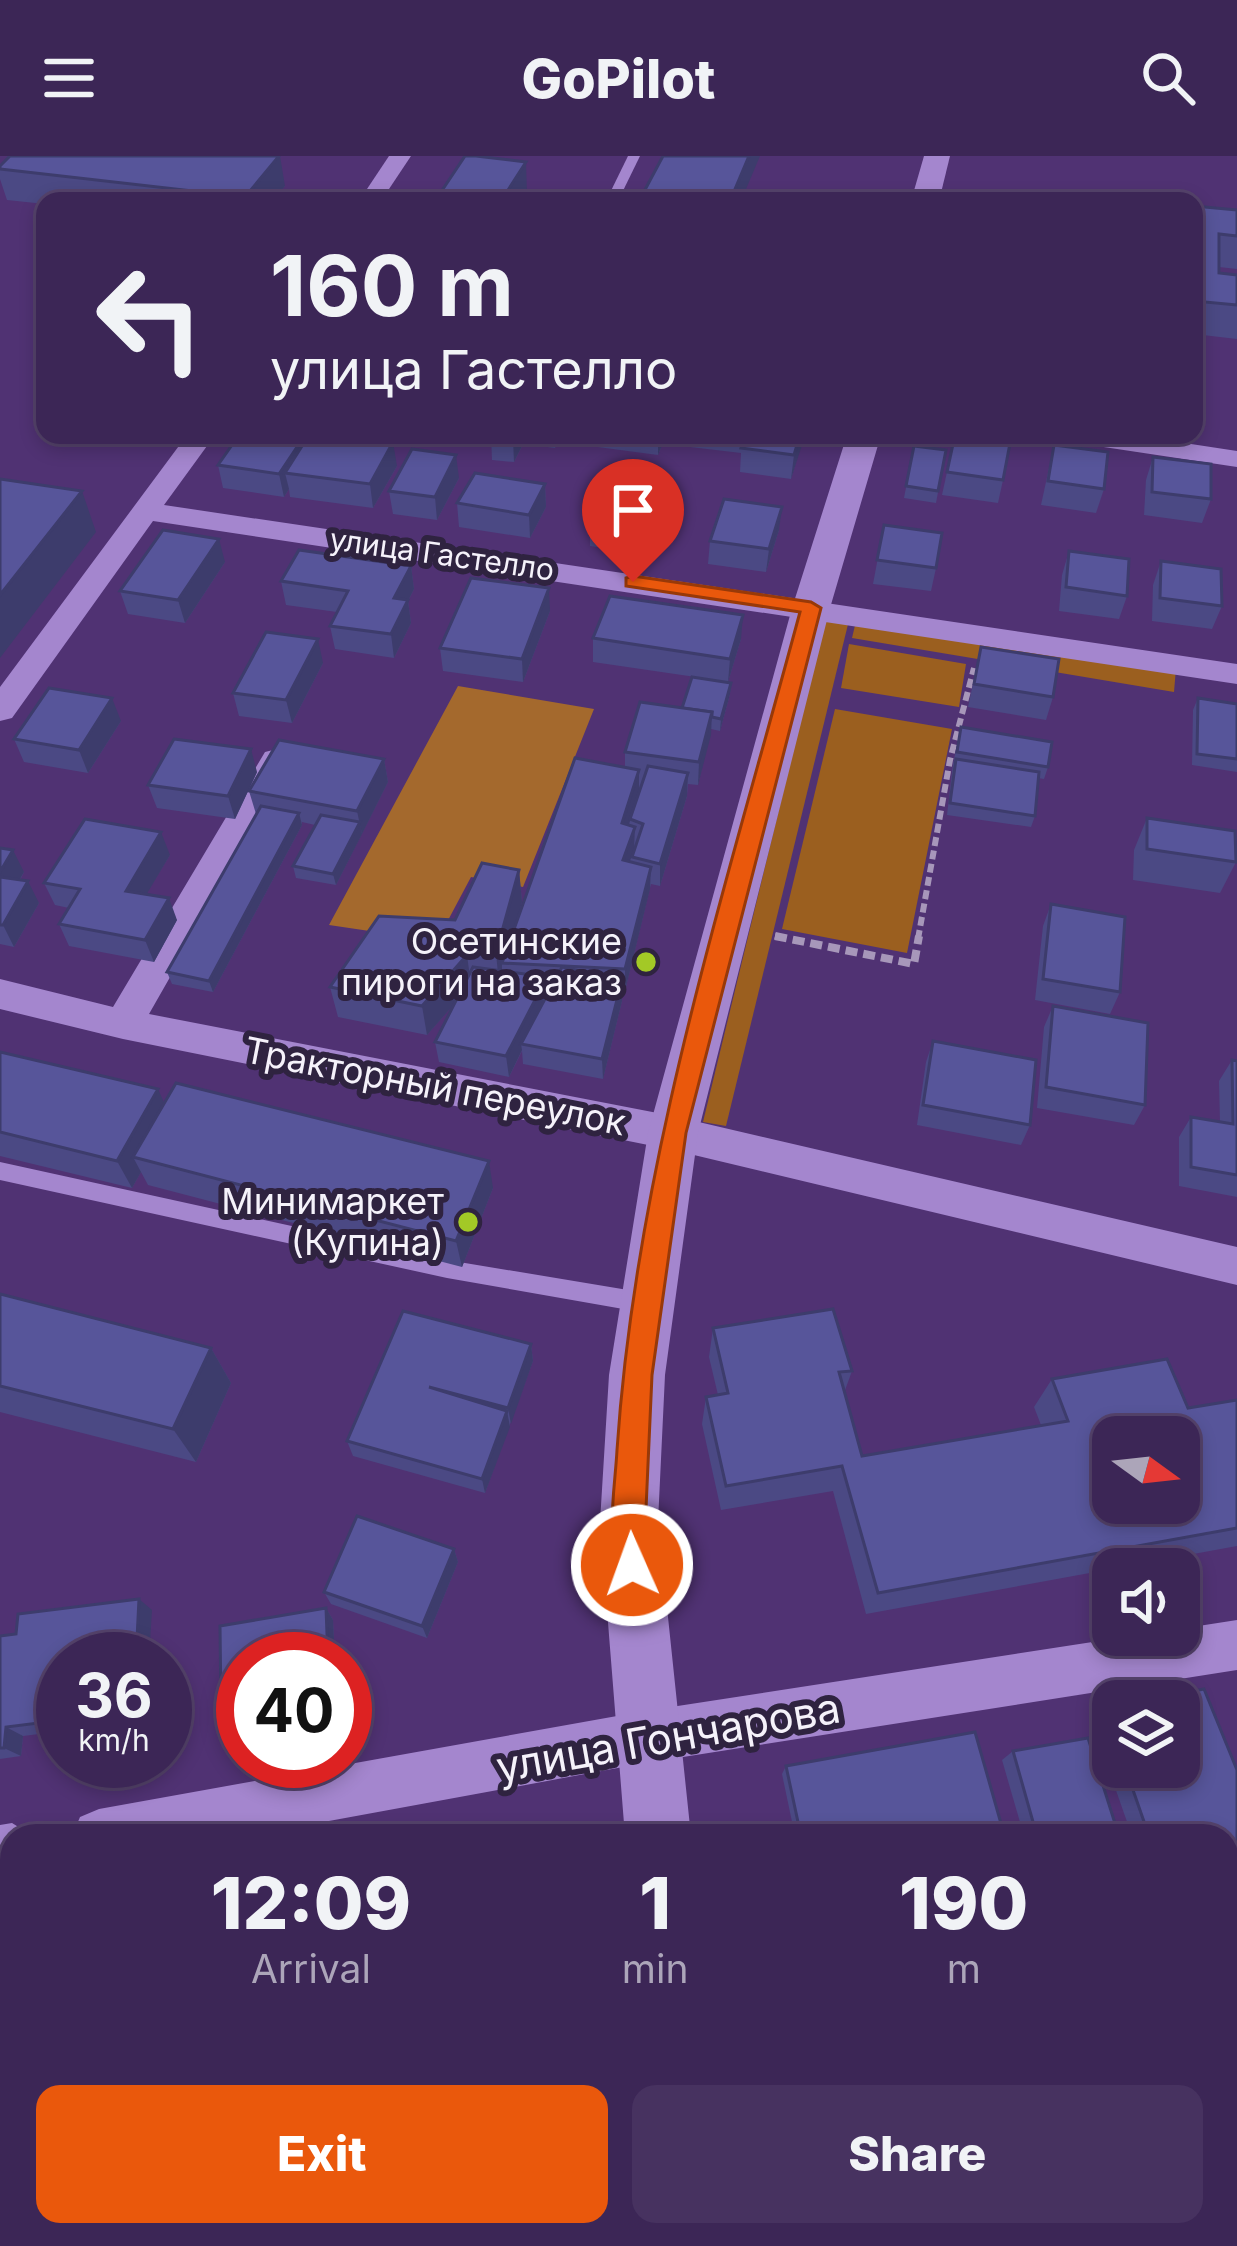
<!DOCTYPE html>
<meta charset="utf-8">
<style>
:root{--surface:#3c2656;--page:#473260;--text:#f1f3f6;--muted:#aca5b9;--line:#55436c;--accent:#ea580c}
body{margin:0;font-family:Inter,sans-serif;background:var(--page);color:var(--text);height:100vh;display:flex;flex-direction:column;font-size:45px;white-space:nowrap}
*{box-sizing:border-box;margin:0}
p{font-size:39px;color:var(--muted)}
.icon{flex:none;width:66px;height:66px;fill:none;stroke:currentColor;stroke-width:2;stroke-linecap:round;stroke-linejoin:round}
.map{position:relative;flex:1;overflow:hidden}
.details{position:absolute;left:0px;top:1668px;width:1239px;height:423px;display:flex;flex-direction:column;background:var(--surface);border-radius:36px 36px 0 0;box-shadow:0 6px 18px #0003,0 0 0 3px var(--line)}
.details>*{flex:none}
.banner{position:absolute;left:36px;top:36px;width:1167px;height:252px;border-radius:24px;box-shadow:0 6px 18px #0003,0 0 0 3px var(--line);background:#3c2656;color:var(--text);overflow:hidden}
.needle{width:78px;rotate:105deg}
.buttons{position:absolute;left:1092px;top:1260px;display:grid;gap:24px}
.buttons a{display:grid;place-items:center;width:108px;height:108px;border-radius:24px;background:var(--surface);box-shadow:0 6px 18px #0003,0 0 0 3px var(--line);font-size:60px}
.speed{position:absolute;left:36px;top:1476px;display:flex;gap:24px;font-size:60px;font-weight:700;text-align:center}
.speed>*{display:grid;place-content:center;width:156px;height:156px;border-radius:50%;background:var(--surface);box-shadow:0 6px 18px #0003,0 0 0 3px var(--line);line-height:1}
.speed small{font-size:30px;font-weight:400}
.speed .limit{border:18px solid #d22;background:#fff;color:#111}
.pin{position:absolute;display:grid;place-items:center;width:102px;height:102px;color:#fff;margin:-123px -51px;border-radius:50% 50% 50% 0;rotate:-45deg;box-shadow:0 0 12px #0007}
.pin .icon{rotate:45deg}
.me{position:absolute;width:132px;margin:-66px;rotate:358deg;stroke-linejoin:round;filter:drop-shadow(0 0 9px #0008)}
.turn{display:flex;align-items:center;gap:42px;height:252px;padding:0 36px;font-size:54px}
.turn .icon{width:156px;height:156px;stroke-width:2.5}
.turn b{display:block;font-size:84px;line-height:102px}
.eta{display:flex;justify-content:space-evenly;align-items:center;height:204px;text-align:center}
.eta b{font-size:72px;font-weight:800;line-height:84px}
.action{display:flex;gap:24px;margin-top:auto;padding:24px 36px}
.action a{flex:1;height:138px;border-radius:24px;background:var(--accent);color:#fff;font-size:48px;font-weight:800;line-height:138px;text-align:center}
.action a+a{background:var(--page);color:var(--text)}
header{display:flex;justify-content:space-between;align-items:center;height:156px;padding:0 36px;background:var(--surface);font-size:54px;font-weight:800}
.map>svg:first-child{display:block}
.green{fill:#9b5f1f}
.forest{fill:#a4692d}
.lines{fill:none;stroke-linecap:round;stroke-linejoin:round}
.path-far1{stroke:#a797ba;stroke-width:6;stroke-dasharray:9 4.5;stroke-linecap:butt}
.path{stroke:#a797ba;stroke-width:8;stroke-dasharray:12 6;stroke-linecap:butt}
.service{fill:#a486ce;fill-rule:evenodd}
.minor{fill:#a486ce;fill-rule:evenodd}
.tertiary{fill:#a486ce;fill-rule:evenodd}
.wall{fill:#4b4984}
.shaded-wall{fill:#3d3c6c}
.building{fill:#57559a;stroke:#3d3c6c;stroke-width:3;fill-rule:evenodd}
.route{fill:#ea580c;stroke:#983908;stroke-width:3}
.poi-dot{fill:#a3c926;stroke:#2f2340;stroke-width:4.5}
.labels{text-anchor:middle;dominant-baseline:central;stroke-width:12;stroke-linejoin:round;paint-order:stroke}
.far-street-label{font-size:30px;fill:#f5f2fa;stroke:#2f2340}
.poi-label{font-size:36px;fill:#f5f2fa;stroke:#2f2340;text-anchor:end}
.street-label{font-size:36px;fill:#f5f2fa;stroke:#2f2340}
.near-street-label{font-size:42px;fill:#f5f2fa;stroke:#2f2340}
</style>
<header><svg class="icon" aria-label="menu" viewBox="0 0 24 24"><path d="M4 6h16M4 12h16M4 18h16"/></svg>GoPilot<svg class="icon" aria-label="search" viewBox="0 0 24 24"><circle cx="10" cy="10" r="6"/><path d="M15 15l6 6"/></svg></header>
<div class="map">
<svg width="1237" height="2090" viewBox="0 0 1237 2090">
<rect width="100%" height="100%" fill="#503273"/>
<!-- green -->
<g class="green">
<path d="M827 456 850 460 726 970 703 966Z"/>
<path d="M857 461 1176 512 1174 536 852 482Z"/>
<path d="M849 488 966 508 959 551 841 532Z"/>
<path d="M835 553 952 573 907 797 782 773Z"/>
</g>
<!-- forest -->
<path class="forest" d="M458 530 594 553 523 731 471 721 437 785 329 769Z"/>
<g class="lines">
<!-- path-far1 -->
<g class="path-far1">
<path d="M775 780 788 783"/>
<path d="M918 783 950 604 974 512"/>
</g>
<!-- path -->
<path class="path" d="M775 780 914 808 919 780"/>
<!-- service -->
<g class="service">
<path d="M628 0H640L618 45H606Z"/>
<path d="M0 1006 447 1104 646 1137 654 1140 657 1147 654 1154 646 1157 447 1122 0 1024Z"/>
<path d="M12 2042V2072L0 2074V2044Z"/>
<rect x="271" y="2079" width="30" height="11"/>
</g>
<!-- minor -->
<g class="minor">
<path d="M389 0H411L381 45H359Z"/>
<path d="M187 279H215L164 349 1237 508V528L153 365 12 562 0 565V531Z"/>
<path d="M1063 279H1132L1237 295V311L1077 287Z"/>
<path d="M277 593 294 604 149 858 673 960 1237 1091V1129L673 994 123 883 0 853V823L113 851 265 596Z"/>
<path d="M1237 1464V1514L645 1607 247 1680H72L80 1661 99 1653 645 1555 1138 1479H1179V1473Z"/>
<path d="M12 1667 33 1680H12V1721L0 1723V1669Z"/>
</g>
<!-- tertiary -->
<g class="tertiary">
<path d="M924 0H950L939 45H911Z"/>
<path d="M847 279H881L830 452 698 977 665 1219 658 1366 691 1680H625L600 1366 609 1219 648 977 792 452Z"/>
<path d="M672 2079H746L749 2090H673Z"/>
</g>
</g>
<!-- wall -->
<g class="wall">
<path d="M0 10 285 30 273 45H45V48L7 44 0 23Z"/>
<path d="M1194 50 1237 54V113L1219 111V117L1237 119V183L1194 178Z"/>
<path d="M491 279H561L555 292 523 288 514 306 492 304Z"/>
<path d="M590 279H666L658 299 590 290Z"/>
<path d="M690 279H804L791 323 740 316 741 297 690 291Z"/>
<path d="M955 279 1003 324 998 347 942 339Z"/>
<path d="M1054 289 1104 333 1096 357 1041 349Z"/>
<path d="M914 290 946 294 936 347 904 342Z"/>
<path d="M1153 301 1211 343 1202 367 1144 359 1146 324Z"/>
<path d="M218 309 397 310 373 352 290 341 289 333 284 341 223 332Z"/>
<path d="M459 322 437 364 393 358 389 335Z"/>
<path d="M545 328 546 351 530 382 459 371 457 347Z"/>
<path d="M651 353 650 365 637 397 590 390V378Z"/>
<path d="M884 369 936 412 931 435 873 428Z"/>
<path d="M779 374 766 416 708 408 710 385Z"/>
<path d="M1069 395 1127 440 1119 463 1059 455 1062 419Z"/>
<path d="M1161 405 1222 450 1212 473 1152 465 1153 429Z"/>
<path d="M225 406 185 467 128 458 120 435Z"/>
<path d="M411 410 414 433 408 445 411 467 394 502 335 493 330 470 337 456 286 449 281 425Z"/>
<path d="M550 455 523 526 443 515 440 492Z"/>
<path d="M593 482 741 483 728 526 731 527 730 538 720 575 711 573 698 629 688 628 687 640 660 730 651 728 625 835H622V845L603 923 523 908 522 895 509 921 439 906 435 886 454 848 427 879 338 861 330 831 455 764 519 714 522 746 516 766 625 612V596L716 524 593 506Z"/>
<path d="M981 491 1053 541 1046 564 968 551Z"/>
<path d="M323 507 292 567 239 560 233 537Z"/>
<path d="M1198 542 1237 548V616L1192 609 1193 554Z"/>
<path d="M121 565 88 617 24 606 14 583Z"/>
<path d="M961 571 1048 611 1044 623 1038 622 1035 660 1031 671 947 659 953 608Z"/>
<path d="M384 603 388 626 336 729 296 722 293 710 315 669 302 666V669L213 836 172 828 167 816 256 658 249 635Z"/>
<path d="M257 616 235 663 157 652 148 629Z"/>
<path d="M1147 662 1236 706 1220 737 1133 724 1134 694Z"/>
<path d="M0 692 24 716 20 724 39 747 14 791 0 788Z"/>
<path d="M170 699 146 738 177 764 154 806 69 790 59 768 69 752 55 749 44 727Z"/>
<path d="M1051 748 1120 836 1110 858 1035 844 1043 770Z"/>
<path d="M1053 850 1145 949 1134 969 1037 952 1044 871Z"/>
<path d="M933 885 1030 969 1021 989 917 969 926 906Z"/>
<path d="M0 896 164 947 493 1032 462 1111 148 1029 141 1016 132 1032 0 1000Z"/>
<path d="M1232 904 1237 905V1041L1179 1030V981L1191 961 1220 966 1219 925Z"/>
<path d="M0 1138 211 1192 231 1227 196 1306 0 1256Z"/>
<path d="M713 1172 852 1215 844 1237 862 1300 1041 1269 1034 1251 1052 1223 1188 1252 1237 1244V1390L866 1458 833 1335 721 1354 702 1268 706 1241 718 1239 709 1201Z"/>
<path d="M531 1188 533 1205 485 1337 353 1300 347 1285Z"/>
<path d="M454 1393 458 1406 427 1482 331 1448 324 1436Z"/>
<path d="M326 1452 333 1464 335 1503H243V1561L232 1562 221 1553 220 1470Z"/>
<path d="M152 1454 63 1503V1575L23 1580 21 1600 0 1603V1480Z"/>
<path d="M1113 1552V1611H1179L1237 1615V1712L1227 1714V1680H1132L1091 1563 1104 1554Z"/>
<path d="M1013 1595 1119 1680H1024L1002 1604Z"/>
<path d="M786 1610 1002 1671 992 1677 977 1680H795L782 1618Z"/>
<path d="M863 2079H1083L1063 2090H865Z"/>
</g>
<!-- shaded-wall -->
<g class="shaded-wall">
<path d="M279 0H280L285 30 273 45H246L245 41Z"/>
<path d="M749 0H760L741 45H730Z"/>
<path d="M526 6 527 37 522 45H501Z"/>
<path d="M305 279H308L312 299 285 317 289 333 284 341 279 318Z"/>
<path d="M515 279H522L523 288 514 306 513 283Z"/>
<path d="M658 279H666L658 299Z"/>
<path d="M800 279H804V283L791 323 794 299Z"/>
<path d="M393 286 397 310 373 352 370 328Z"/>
<path d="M456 299 459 322 437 364 435 341Z"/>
<path d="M545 328 546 351 530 382 529 359Z"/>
<path d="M82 335 96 376 0 502V439Z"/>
<path d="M782 351 779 374 766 416 769 393Z"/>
<path d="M651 353 650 365 637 397V385Z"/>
<path d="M219 383 225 406 185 467 178 444Z"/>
<path d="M411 410 414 433 408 445 411 467 394 502 391 478 394 442Z"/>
<path d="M549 432 550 455 523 526 522 503Z"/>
<path d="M743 459 741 483 728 526 730 503Z"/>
<path d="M318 483 323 507 292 567 286 544Z"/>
<path d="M731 527 730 538 720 575 721 563Z"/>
<path d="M112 542 121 565 88 617 79 594Z"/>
<path d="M712 556 711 579 698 629 699 606Z"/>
<path d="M251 593 257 616 235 663 228 640Z"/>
<path d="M384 603 388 626 362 678 357 655Z"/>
<path d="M639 614V637L622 690V667Z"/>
<path d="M688 617 687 640 660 730V708Z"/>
<path d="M299 657 302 669 213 836 209 825Z"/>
<path d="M360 666 362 678 336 729 333 718Z"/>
<path d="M635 671 634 693 623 726V704Z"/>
<path d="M161 676 170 699 136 756 126 735Z"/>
<path d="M13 694 24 716 9 742 0 725V716Z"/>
<path d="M651 711 650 733 625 835V813Z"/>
<path d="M519 714 522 746 505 807H502V815L499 828 496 797Z"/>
<path d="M28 725 39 747 14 791 3 769Z"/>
<path d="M169 742 177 764 154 806 145 784Z"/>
<path d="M467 799 471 829 427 879 422 850Z"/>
<path d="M547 821 549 842 521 888 522 894 509 921 506 900Z"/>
<path d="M622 824V845L603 923 602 903Z"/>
<path d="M158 933 171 962 133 1001 141 1016 132 1032 117 1005Z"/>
<path d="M489 1005 493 1032 462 1111 456 1085Z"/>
<path d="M531 1188 533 1205 511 1268 508 1252Z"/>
<path d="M211 1192 231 1227 196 1306 173 1273Z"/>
<path d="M507 1255 510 1271 485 1337 482 1323Z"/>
<path d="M454 1393 458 1406 427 1482 422 1470Z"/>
<path d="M139 1443 152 1454 149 1503H136Z"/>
<path d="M326 1452 333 1464 335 1503H328Z"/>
<path d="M6 1571 23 1580 21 1600 4 1592Z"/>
<path d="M482 2079H492L494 2090H483Z"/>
</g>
<!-- building -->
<g class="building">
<path d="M10 0H279L245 41 0 13V10Z"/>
<path d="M465 0H476L526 6 501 45H435Z"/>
<path d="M663 0H749L730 45H639Z"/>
<path d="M1093 40 1145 45H1093Z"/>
<path d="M1194 50 1237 54V80L1219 78V117L1237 119V149L1194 145Z"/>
<path d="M239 279H305L279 318 218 309Z"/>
<path d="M309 279H335L393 286 370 328 285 317Z"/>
<path d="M491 279H515L513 283 490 280Z"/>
<path d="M694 279H746L744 285Z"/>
<path d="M746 279H800L794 299 741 292Z"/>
<path d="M955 279H985L1011 282 1003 324 947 316Z"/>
<path d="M1054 289 1108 296 1104 333 1048 325Z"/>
<path d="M914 290 946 294 938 335 906 330Z"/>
<path d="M412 293 456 299 435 341 389 335Z"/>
<path d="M1153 301 1211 308V343L1152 336Z"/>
<path d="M475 317 545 328 529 359 457 347Z"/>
<path d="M0 323 82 335 0 439Z"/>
<path d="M724 343 782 351 769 393 710 385Z"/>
<path d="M605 346 651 353 637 385 590 378Z"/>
<path d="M884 369 942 377 936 412 877 404Z"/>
<path d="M163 374 219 383 178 444 120 435Z"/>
<path d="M299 394 411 410 394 442 408 444 391 478 330 470 348 435 281 425Z"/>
<path d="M1069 395 1129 403 1127 440 1066 431Z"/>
<path d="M1161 405 1221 413 1222 450 1160 442Z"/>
<path d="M471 422 549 432 522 503 440 492Z"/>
<path d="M610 440 743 459 730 503 593 482Z"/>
<path d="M266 476 318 483 286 544 233 537Z"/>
<path d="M981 491 1059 503 1053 541 974 528Z"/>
<path d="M692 521 731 527 721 563 712 561V556L682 552Z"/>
<path d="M49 532 112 542 79 594 14 583Z"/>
<path d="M1198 542 1237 548V603L1197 598Z"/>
<path d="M640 546 712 556 699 606 625 596Z"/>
<path d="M961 571 1052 586 1048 611 957 596Z"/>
<path d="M174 583 251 593 228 640 148 629Z"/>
<path d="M279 584 384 603 357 655 249 635Z"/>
<path d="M575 602 639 614 622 667 635 671 623 704 651 711 625 813 502 807Z"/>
<path d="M956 603 1039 616 1035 660 950 647Z"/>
<path d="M648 610 688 617 660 708 632 701 643 668 630 663Z"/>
<path d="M261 650 299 657 209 825 167 816Z"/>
<path d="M321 659 360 666 333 718 293 710Z"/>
<path d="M1147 662 1235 675 1236 706 1147 693Z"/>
<path d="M85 663 161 676 126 735 169 742 145 784 59 768 80 733 44 727Z"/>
<path d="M0 692 13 694 0 716Z"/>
<path d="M482 707 519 714 496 797 467 799 422 850 330 831 379 760 455 764Z"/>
<path d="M0 721 28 725 3 769H0Z"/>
<path d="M1051 748 1125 761 1120 836 1043 823Z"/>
<path d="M473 811 547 821 506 900 435 886Z"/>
<path d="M562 811 622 824 602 903 521 888Z"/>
<path d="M1053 850 1148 867 1145 949 1046 931Z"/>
<path d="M933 885 1036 904 1030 969 923 949Z"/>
<path d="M0 896 158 933 117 1005 0 976Z"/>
<path d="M1232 904 1237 905V1019L1191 1011V961L1233 968Z"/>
<path d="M176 927 489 1005 456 1085 133 1001Z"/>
<path d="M0 1138 211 1192 173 1273 0 1230Z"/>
<path d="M833 1153 852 1215 839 1216 862 1300 1068 1265 1052 1223 1167 1203 1188 1252 1237 1244V1372L878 1437 842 1310 726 1330 706 1241 728 1237 713 1172ZM1113 1281H1179V1347H1113Z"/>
<path d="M403 1155 531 1188 508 1252 429 1231 507 1255 482 1323 347 1285Z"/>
<path d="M357 1360 454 1393 422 1470 324 1436Z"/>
<path d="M139 1443 136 1503H63V1564L6 1571 4 1592H0V1480L16 1478 18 1458Z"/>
<path d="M326 1452 328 1503H243V1549L221 1553 220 1470Z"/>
<path d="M1204 1533 1237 1614V1711L1227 1713V1680H1149L1125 1611H1179V1545H1145Z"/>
<path d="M1113 1552V1579L1104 1554Z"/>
<path d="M975 1576 1002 1671 953 1680H801L786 1610Z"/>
<path d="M1088 1582 1119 1680H1037L1013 1595Z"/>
<path d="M12 1789V1965L0 1966V1791Z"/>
<path d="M334 2079H482L483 2090H334Z"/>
<path d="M869 2079H1083L1084 2085 1063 2090H872Z"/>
</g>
<!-- route -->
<path class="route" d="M633 420 811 446 821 452 686 977 652 1219 643 1420 632 1425 621 1420C605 1383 615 1333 617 1294 636 1007 726 732 800 456L626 430V422Z"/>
<!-- markers -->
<g class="poi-dot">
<circle cx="646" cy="806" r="12"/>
<circle cx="468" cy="1066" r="12"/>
</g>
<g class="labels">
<!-- far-street labels -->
<g class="far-street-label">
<text transform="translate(442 398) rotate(8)">улица Гастелло</text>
</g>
<!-- poi labels -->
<g class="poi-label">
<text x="622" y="785">Осетинские<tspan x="622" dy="41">пироги на заказ</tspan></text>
<text x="444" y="1045">Минимаркет<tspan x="444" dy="41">(Купина)</tspan></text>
</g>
<!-- street labels -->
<g class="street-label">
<text transform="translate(435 930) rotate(11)">Тракторный переулок</text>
</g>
<!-- near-street labels -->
<g class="near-street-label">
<text transform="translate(668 1581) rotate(-10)">улица Гончарова</text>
</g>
</g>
</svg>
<div class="buttons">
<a><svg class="needle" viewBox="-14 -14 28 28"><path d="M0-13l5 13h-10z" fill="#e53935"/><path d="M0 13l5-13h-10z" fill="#aca5b9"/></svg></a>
<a><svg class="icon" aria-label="sound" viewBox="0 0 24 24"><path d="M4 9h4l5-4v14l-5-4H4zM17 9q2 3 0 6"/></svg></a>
<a><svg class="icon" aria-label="layers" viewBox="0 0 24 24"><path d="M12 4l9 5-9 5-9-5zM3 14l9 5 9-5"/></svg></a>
</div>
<div class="speed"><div>36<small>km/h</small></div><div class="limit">40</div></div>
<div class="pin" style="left:633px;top:426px;background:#d93025"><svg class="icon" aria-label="arrive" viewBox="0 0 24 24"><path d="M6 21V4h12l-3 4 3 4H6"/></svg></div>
<svg class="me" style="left:632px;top:1409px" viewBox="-20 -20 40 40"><circle r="17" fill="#ea580c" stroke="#fff" stroke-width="3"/><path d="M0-11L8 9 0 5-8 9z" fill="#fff"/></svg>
<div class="banner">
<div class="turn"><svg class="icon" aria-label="left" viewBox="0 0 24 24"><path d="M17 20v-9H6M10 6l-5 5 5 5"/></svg><div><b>160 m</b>улица Гастелло</div></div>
</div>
<section class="details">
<div class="eta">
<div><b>12:09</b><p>Arrival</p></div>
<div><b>1</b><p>min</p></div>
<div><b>190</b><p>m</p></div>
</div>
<div class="action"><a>Exit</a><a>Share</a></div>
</section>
</div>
